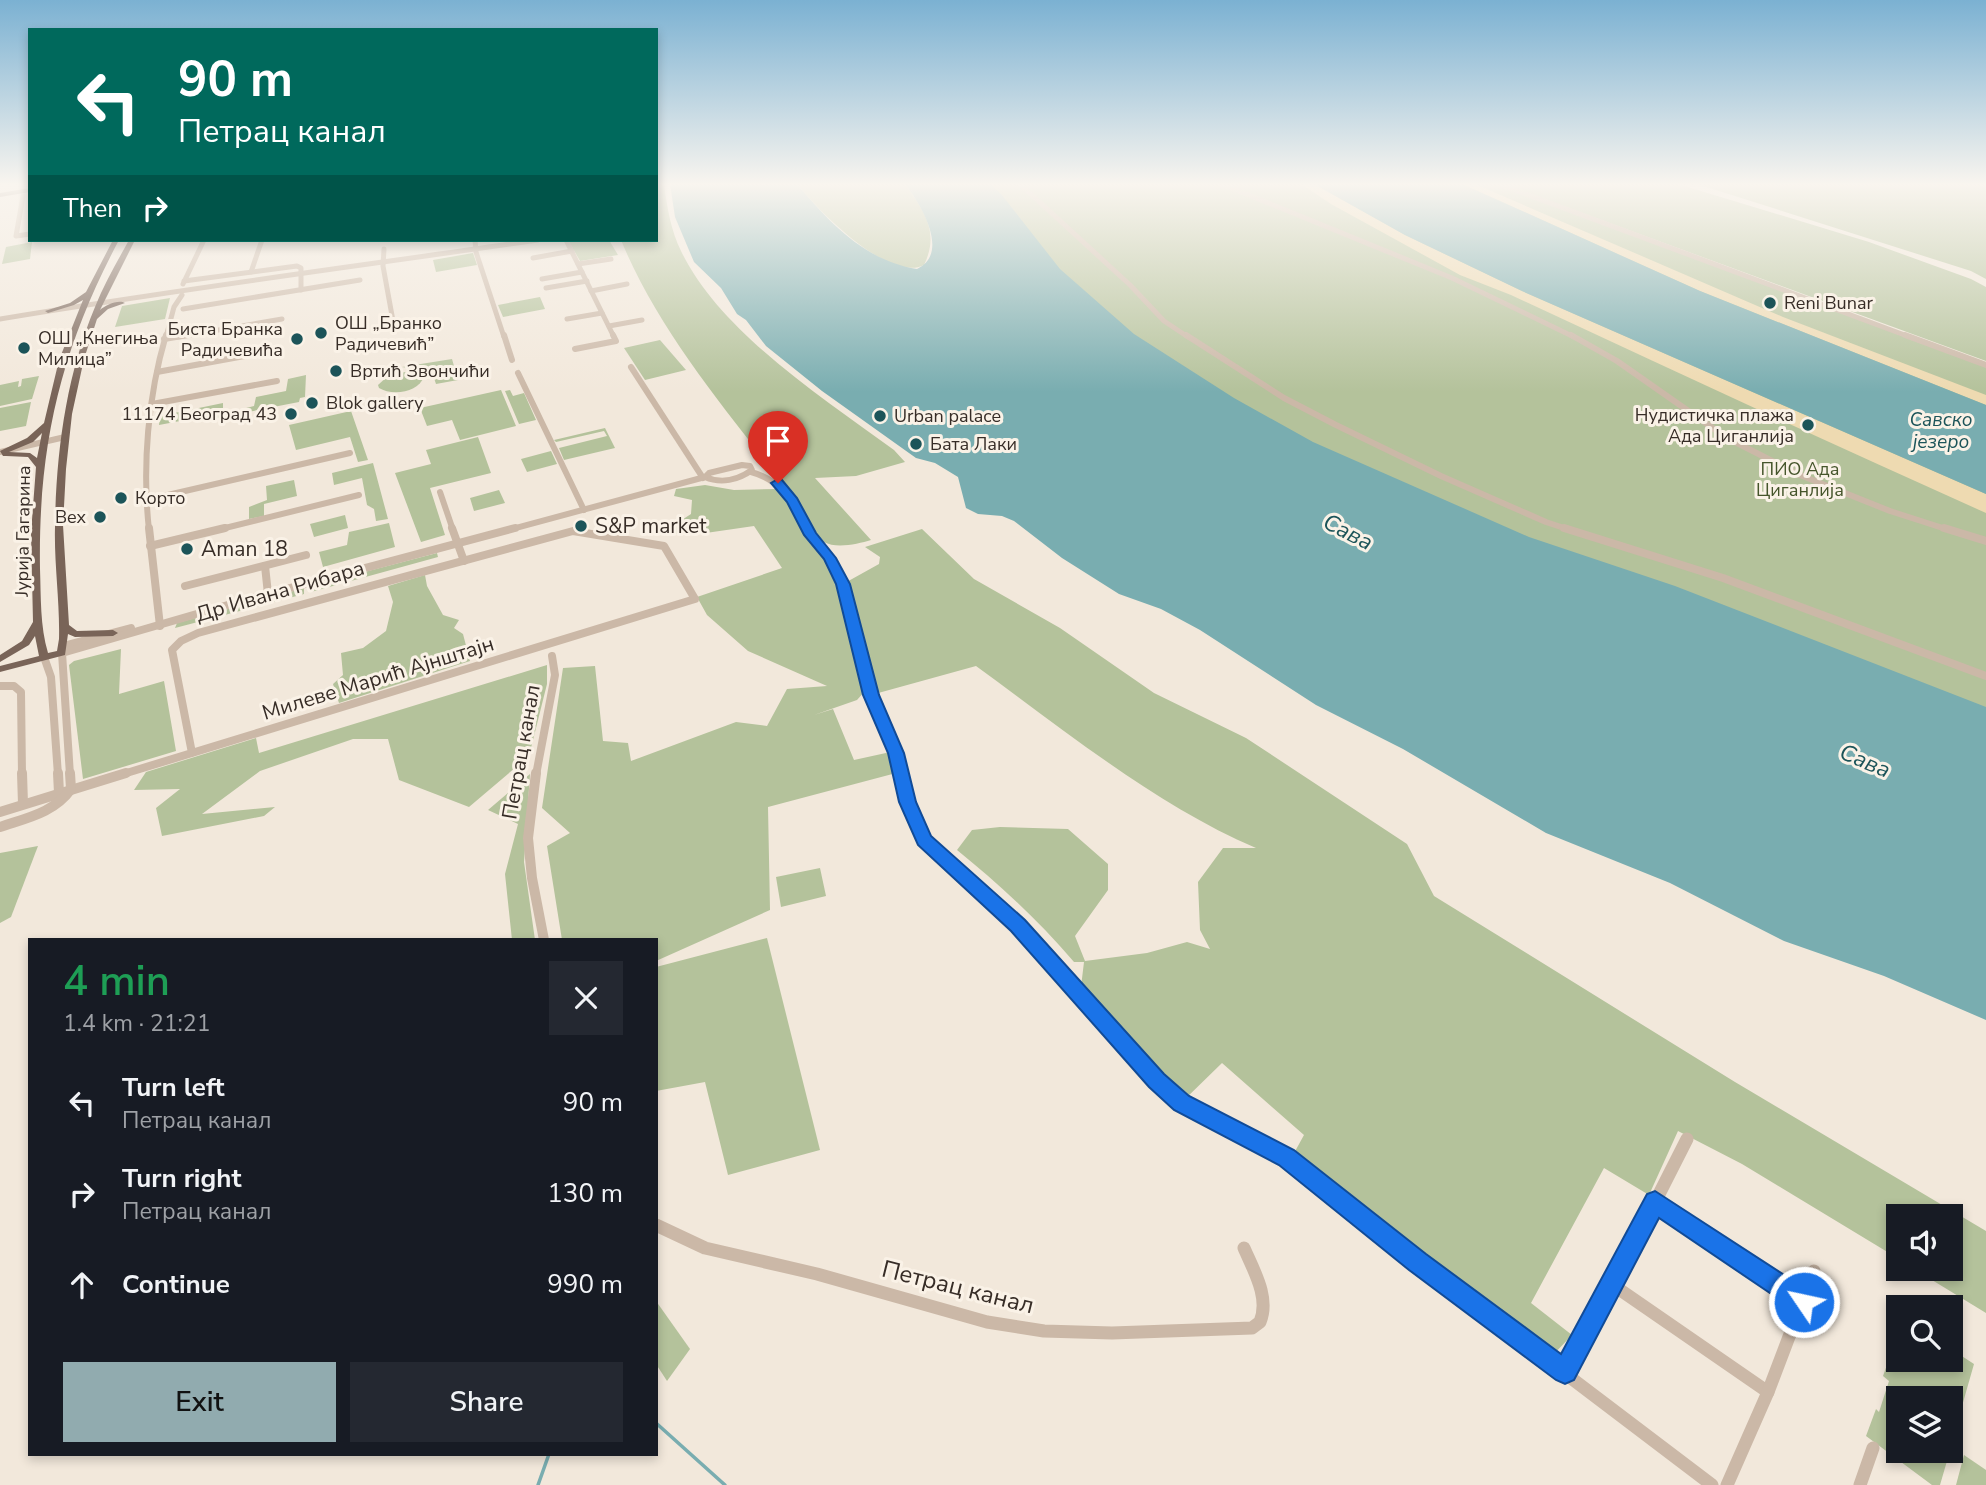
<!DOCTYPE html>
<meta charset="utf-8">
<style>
:root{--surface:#171b24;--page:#242831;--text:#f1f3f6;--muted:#9ea1a6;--accent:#91abaf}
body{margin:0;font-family:"Nunito Sans",sans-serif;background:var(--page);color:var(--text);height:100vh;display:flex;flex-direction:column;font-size:26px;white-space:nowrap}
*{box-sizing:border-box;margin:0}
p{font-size:23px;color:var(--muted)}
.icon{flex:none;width:38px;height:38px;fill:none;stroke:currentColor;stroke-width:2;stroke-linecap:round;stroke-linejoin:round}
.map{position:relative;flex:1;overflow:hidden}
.sheet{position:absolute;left:28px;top:938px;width:630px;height:518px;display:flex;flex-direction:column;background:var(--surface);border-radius:0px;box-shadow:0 4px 10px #0003}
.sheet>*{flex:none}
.top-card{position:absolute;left:28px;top:28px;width:630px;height:214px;border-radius:0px;box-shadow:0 4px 10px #0003;background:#00695c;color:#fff;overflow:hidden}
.fabs{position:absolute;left:1886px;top:1204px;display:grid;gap:14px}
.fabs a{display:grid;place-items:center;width:77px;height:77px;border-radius:0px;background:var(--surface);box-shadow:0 4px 10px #0003;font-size:35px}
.pin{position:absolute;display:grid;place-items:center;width:60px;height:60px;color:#fff;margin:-72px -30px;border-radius:50% 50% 50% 0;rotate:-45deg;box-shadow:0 0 7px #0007}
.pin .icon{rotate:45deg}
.me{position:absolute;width:77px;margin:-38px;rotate:304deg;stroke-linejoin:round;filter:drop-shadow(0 0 5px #0008)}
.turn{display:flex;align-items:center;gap:24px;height:147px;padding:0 35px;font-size:32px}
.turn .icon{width:91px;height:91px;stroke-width:2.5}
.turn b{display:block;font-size:49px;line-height:60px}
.then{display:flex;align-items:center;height:66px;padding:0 35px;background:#0003;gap:14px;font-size:26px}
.round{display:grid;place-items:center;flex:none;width:74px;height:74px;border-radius:0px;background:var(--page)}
.head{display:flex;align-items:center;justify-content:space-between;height:119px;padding:0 35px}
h1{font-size:42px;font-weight:600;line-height:52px;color:#1e9e55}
.cta{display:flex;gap:14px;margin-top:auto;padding:14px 35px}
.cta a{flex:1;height:80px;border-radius:0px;background:var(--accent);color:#111;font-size:28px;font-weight:600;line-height:80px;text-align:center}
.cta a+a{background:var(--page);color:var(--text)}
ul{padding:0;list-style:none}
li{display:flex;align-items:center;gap:21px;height:91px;padding:0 35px}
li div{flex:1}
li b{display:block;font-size:26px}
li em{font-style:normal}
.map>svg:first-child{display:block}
.green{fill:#b4c29b}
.sand{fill:#eedab1}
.water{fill:#79adb0}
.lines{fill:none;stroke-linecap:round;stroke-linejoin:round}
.stream{stroke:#79adb0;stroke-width:3.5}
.minor-far4{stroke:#cbb8a7;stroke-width:5}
.minor-far3{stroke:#cbb8a7;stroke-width:6}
.minor-far2{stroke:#cbb8a7;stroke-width:8}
.minor-far1{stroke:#cbb8a7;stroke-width:10}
.minor{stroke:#cbb8a7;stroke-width:13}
.major{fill:#796458;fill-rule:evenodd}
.route{fill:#1a73e8;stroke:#114b97;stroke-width:2}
.poi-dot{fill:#1c5459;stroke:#faf2e7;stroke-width:2.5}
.labels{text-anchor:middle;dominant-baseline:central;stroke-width:6;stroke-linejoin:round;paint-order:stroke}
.far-poi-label{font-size:18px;fill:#372d27;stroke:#faf2e7;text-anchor:start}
.far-park-label{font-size:18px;fill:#45552b;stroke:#faf2e7}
.far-street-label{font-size:18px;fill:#372d27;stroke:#faf2e7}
.far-water-label{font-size:19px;font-style:italic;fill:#1c5459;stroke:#faf2e7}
.poi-label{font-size:21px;fill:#372d27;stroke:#faf2e7;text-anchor:start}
.street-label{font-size:21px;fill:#372d27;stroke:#faf2e7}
.water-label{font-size:23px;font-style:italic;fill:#1c5459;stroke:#faf2e7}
.near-street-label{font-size:24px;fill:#372d27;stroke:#faf2e7}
</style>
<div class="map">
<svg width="1986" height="1485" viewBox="0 0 1986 1485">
<rect width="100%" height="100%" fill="#f2e8db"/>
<!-- green -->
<g class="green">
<path d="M656 184H664C667 207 671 231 681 251 720 332 823 398 894 450L905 462 856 476 815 478 871 540C858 544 836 549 824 542 809 533 804 511 794 498 732 417 660 335 621 240H656Z"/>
<path d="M797 184H905C924 211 940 232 924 265 888 283 818 210 797 184Z"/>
<path d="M966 184H1495L1986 367V733L1651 605 1123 354Z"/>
<path d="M1503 184H1678L1869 242 1971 279 1986 287V361Z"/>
<path d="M1697 184H1986V279L1971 271Z"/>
<path d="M568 240H609L618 255 580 261Z"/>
<path d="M32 242 30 259 2 264 6 247Z"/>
<path d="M473 253 477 265 436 272 433 260Z"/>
<path d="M540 297 545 309 503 317 498 305Z"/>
<path d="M170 298 165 319 115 327 122 306Z"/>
<path d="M660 340 686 370 645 380 624 348Z"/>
<path d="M452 359 458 380 436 384 432 372 402 367Z"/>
<path d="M411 371 424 376C419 393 392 396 379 388L378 385 389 375Z"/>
<path d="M306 375 305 397 300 398 299 402 212 419V415L159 425 160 416 223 403V414L254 406 256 397 286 391 288 379Z"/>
<path d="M39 376 32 399 0 406V385L19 381 18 387 21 386 22 379Z"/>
<path d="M501 390 516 426 460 440 452 420 427 426 420 408Z"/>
<path d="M510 390 513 396 524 393 536 420 519 424 505 391Z"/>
<path d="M31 402 26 426 0 431V408Z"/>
<path d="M351 411 368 460 358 462 350 437 296 450 289 425Z"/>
<path d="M605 428 615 448 564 460 559 448 607 436 604 431 556 442 554 440Z"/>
<path d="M478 437 491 473 430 488 445 535 421 542 395 473 431 464 426 450Z"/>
<path d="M551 451 557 464 527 472 521 459Z"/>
<path d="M373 463 388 519 376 521 374 509 367 505 362 478 334 485 332 473Z"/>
<path d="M294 480 297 496 264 504V516L249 519V507L267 500 266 486Z"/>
<path d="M705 485 734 490 777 489 838 573 865 691 857 700 814 715 833 709 854 760 895 751 900 772 768 807 770 910 656 961V940H562L547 846 570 833 542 808 563 668 595 666 603 741 628 743 631 761 736 722 767 726 787 689 827 686 748 651 707 615 697 597 782 568 754 526 692 535 644 532 648 526 671 527 691 514 692 500 674 496 676 489Z"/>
<path d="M499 490 505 503 474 511 470 498Z"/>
<path d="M345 515 348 528 314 537 310 524Z"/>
<path d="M389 523 395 547 323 567 319 552 347 545 349 532Z"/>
<path d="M922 529 974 579 1060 628 1154 693 1246 738 1407 844 1434 896 1735 1082 1986 1231V1313L1914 1269H1951V1216H1899V1259L1742 1164 1678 1131 1649 1195 1604 1168 1531 1303 1572 1335 1552 1356 1293 1155 1304 1135 1222 1063 1181 1103 1080 995 1084 962H1074C1038 920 999 884 957 850L972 830 1000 827 1068 829 1108 864V890L1075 936 1085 961 1147 953 1187 942 1210 949 1200 930 1198 882 1223 848H1256C1157 806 1063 729 976 666L871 695 843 584 879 564 880 557 865 547Z"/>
<path d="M437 553 438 557 311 592V586Z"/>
<path d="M425 575 427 586 443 615 459 620 454 628 463 634 470 661 339 703 333 684 343 675 341 653 363 648 386 631 393 602 388 586Z"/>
<path d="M304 588V594L175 628 177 623Z"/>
<path d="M121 649 119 694 164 681 176 751 83 779 69 665 74 661Z"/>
<path d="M547 665V684L529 756 469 807 399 780 388 739H353L260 771 202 814 275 807 264 816 162 836 156 808 180 789 134 790 146 772 256 738 259 753Z"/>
<path d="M530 774 524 862 535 940H512L505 874 518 824 488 810Z"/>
<path d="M38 846 11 917 0 923V853Z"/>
<path d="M820 868 826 896 781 907 776 877Z"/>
<path d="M767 938 820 1150 728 1175 705 1082 656 1091V967Z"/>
<path d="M656 1301 690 1349 667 1381 656 1364Z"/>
<path d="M1899 1331V1360H1951V1349L1974 1364 1956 1427 1951 1424V1398H1899V1451H1944L1942 1458 1947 1461 1940 1485H1932L1866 1436 1876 1409 1879 1412 1889 1381 1883 1376Z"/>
<path d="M1964 1455 1986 1470V1485H1956Z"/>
</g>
<!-- sand -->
<g class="sand">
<path d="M1301 184H1314L1405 235 1522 291 1986 494V513C1827 442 1669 369 1511 295L1460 275 1331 204Z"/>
<path d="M1462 184H1475L1783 317 1986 395V405L1700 291Z"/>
</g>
<!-- water -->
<g class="water">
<path d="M670 184H797C829 222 865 261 917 269 951 253 920 203 905 184H990L1001 194 1060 269 1134 334 1234 398 1313 442 1529 537 1675 586 1986 707V1020L1884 976 1784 941 1670 883 1546 833 1403 749 1316 705 1200 630 1161 609 1119 594 1062 558 1014 521 1002 516 978 514 966 508 958 477 935 463 916 458 822 391 766 346 746 320 737 314 721 288 694 262 675 217Z"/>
<path d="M1314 184H1462L1700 291 1986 405V494L1522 291 1405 235Z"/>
</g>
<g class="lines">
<!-- stream -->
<g class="stream">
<path d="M656 1423 725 1485"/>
<path d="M538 1485 549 1454"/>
</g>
<!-- minor-far4 -->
<g class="minor-far4">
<path d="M1020 184 1130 285 1164 321 1188 337"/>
<path d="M1222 184 1452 278 1574 337"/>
<path d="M1499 184 1910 337"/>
<path d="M23 196 16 236 30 234"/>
<path d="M475 240 476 252 504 337"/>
<path d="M566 240 614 337"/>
<path d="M384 249 383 266 393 321"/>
<path d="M533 258 572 251"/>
<path d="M578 264 611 259"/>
<path d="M251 272 262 240"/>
<path d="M542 279 582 272"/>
<path d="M184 281 297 266 301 268V290"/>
<path d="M183 284 204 240"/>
<path d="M546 288 587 281"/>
<path d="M591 291 627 284"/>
<path d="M183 309 360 280"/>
<path d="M0 319C179 289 359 266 538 240"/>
<path d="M567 319 602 313"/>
<path d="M609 326 642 320"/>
<path d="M166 337 174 307 182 295"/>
<path d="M178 337 282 319"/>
</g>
<!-- minor-far3 -->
<g class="minor-far3">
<path d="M504 335 512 360"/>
<path d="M1186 335 1284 398 1336 425 1441 476 1546 522 1570 530"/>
<path d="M1571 335 1617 361 1727 438 1800 475 1890 511 1949 530"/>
<path d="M1905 335 1986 365"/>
<path d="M164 339 188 335"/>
<path d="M575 349 616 341 613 335"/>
<path d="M631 367 703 478"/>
<path d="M157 372 272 351"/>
<path d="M518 373 584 510"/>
<path d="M152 404 277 381"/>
<path d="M0 452 65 437"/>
<path d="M742 465 750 466 752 470C738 480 721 484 705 477L709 473Z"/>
<path d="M751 472C782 480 793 503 808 530"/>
<path d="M440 492 453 530"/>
<path d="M146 500 350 453"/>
<path d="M149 530C142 466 148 396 166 335"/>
<path d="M217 530 359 495"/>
<path d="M508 530 705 477"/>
</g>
<!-- minor-far2 -->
<g class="minor-far2">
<path d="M149 528 160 626"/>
<path d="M452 528 464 561"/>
<path d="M807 528 838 573 871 695 896 753 901 775"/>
<path d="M1564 528 1723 578 1986 676"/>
<path d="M1944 528 1986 541"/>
<path d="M150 546 225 528"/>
<path d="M265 566 268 594"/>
<path d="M185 586 306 555"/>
<path d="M63 646 131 628"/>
<path d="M44 657 51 677 58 775"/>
<path d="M0 686H14L21 692 22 775"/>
<path d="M70 775 62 653 245 600 515 528"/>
<path d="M120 775 695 599 664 546 573 531 198 633 181 641 172 650 192 753"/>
<path d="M536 775 555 675 552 656"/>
</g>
<!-- minor-far1 -->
<g class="minor-far1">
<path d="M22 773 23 804"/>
<path d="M58 773 59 793"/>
<path d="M536 773 528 838 532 878 544 940"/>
<path d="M901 773 907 802 928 844 1018 926 1164 1088"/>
<path d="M0 812 126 773"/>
<path d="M0 827C26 818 54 813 71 789L70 773"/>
</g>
<!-- minor -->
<g class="minor">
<path d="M1162 1086 1189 1108 1287 1158 1397 1246 1712 1485"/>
<path d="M1655 1202 1804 1302"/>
<path d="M656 1225 705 1248 817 1274 987 1322 1044 1331 1112 1333 1252 1328 1260 1322C1270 1298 1254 1271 1244 1248"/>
<path d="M1613 1285 1768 1392"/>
<path d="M1565 1372 1613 1285 1687 1139"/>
<path d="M1727 1485 1768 1392 1814 1271"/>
<path d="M1860 1485 1873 1448"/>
</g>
<!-- major -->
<g class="major">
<path d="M30 188V192L0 197V193Z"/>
<path d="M113 240H119C61 349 38 444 40 569 41 597 40 626 48 653L57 651 59 639C60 602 54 564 55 527 56 453 66 376 95 307 104 284 117 262 129 240H135L100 310C105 305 119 299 125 303L108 309 97 319 84 359 72 414 66 469 63 525 69 625 77 631 113 630 118 633 113 636 75 637 68 634 65 655 0 672V666L39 656 35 636 29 645 0 662V655L22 641 33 622 31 533 36 467 28 457 6 456H3L0 451 27 438 44 423 59 360 83 300 74 305 48 313 45 311 70 303 86 292ZM42 433 37 458 30 453 9 452 33 442Z"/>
</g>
</g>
<!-- sky -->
<linearGradient id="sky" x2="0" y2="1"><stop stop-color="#7bb1d2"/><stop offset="0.47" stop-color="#f9f5ef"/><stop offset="1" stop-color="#f9f5ef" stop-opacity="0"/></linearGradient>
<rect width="1986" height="392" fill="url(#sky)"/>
<!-- route -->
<path class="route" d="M778 479 782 480 797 498 816 533 836 558 850 584 879 695 904 753 916 802 931 836 1025 920 1164 1074 1189 1096 1294 1150 1426 1254 1561 1354 1647 1194 1655 1191 1812 1293 1816 1302 1812 1310 1804 1314 1795 1310 1659 1218 1574 1380 1565 1384 1556 1380 1409 1270 1279 1165 1174 1110 1149 1087 1011 931 918 845 899 802 888 753 863 695 836 584 824 559 804 535 787 502 771 483Z"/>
<!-- markers -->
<g class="poi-dot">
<circle cx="1770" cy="303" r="7"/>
<circle cx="321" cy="333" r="7"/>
<circle cx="297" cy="339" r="7"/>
<circle cx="24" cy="348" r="7"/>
<circle cx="336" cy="371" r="7"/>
<circle cx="312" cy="403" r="7"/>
<circle cx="291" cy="414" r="7"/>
<circle cx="880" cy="416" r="7"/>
<circle cx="1808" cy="425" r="7"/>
<circle cx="916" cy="444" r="7"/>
<circle cx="121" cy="498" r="7"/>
<circle cx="100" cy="517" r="7"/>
<circle cx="581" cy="526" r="7"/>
<circle cx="187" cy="549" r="7"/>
</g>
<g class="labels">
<!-- far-poi labels -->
<g class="far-poi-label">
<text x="1784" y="303">Reni Bunar</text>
<text x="335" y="323">ОШ „Бранко<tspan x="335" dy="21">Радичевић”</tspan></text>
<text x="283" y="329" text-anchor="end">Биста Бранка<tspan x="283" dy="21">Радичевића</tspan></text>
<text x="38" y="338">ОШ „Кнегиња<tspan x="38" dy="21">Милица”</tspan></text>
<text x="350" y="371">Вртић Звончићи</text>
<text x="326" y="403">Blok gallery</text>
<text x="277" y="414" text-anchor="end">11174 Београд 43</text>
<text x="1794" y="415" text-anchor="end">Нудистичка плажа<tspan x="1794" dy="21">Ада Циганлија</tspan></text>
<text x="894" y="416">Urban palace</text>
<text x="930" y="444">Бата Лаки</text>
<text x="135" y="498">Корто</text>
<text x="86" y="517" text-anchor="end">Bex</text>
</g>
<!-- far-park labels -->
<g class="far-park-label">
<text x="1800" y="469">ПИО Ада<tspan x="1800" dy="21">Циганлија</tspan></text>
</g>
<!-- far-street labels -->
<g class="far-street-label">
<text transform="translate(23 531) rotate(-89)">Јурија Гагарина</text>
</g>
<!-- far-water labels -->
<g class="far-water-label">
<text x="1941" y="420">Савско<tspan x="1941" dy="22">језеро</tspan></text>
</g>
<!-- poi labels -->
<g class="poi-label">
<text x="595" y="526">S&amp;P market</text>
<text x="201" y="549">Aman 18</text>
</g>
<!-- street labels -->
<g class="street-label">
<text transform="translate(280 591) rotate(-16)">Др Ивана Рибара</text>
<text transform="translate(378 678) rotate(-17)">Милеве Марић Ајнштајн</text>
<text transform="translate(521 752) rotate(-80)">Петрац канал</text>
</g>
<!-- water labels -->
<g class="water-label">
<text transform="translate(1348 532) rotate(27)">Сава</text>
<text transform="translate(1865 761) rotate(23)">Сава</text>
</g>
<!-- near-street labels -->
<g class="near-street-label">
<text transform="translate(958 1287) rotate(14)">Петрац канал</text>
</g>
</g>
</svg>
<div class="fabs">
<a><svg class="icon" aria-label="sound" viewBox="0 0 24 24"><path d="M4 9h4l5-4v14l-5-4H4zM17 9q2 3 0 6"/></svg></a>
<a><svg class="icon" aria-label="search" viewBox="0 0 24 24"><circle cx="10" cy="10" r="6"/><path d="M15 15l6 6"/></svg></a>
<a><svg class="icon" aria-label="layers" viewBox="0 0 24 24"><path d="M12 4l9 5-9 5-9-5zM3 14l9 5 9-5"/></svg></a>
</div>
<div class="pin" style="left:778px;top:483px;background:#d93025"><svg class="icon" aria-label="arrive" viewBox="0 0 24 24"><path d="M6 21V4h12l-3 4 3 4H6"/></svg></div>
<svg class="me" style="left:1804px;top:1302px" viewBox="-20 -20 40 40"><circle r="17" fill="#1a73e8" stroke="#fff" stroke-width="3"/><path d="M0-11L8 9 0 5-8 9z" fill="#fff"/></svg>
<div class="top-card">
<div class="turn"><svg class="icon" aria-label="left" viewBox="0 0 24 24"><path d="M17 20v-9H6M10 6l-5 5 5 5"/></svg><div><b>90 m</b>Петрац канал</div></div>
<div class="then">Then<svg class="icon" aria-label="right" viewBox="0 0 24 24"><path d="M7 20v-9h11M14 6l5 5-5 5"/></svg></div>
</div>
<section class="sheet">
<div class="head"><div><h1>4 min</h1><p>1.4 km · 21:21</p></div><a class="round"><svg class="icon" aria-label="close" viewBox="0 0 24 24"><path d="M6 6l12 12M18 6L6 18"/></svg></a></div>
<ul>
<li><svg class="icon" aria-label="left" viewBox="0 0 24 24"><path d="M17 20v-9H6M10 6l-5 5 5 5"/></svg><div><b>Turn left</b><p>Петрац канал</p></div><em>90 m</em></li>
<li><svg class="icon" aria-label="right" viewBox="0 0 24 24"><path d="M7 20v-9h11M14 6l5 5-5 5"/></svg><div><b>Turn right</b><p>Петрац канал</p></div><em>130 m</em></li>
<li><svg class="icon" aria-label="ahead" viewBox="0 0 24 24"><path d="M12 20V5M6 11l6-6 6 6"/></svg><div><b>Continue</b></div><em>990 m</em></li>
</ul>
<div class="cta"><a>Exit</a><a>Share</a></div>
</section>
</div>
